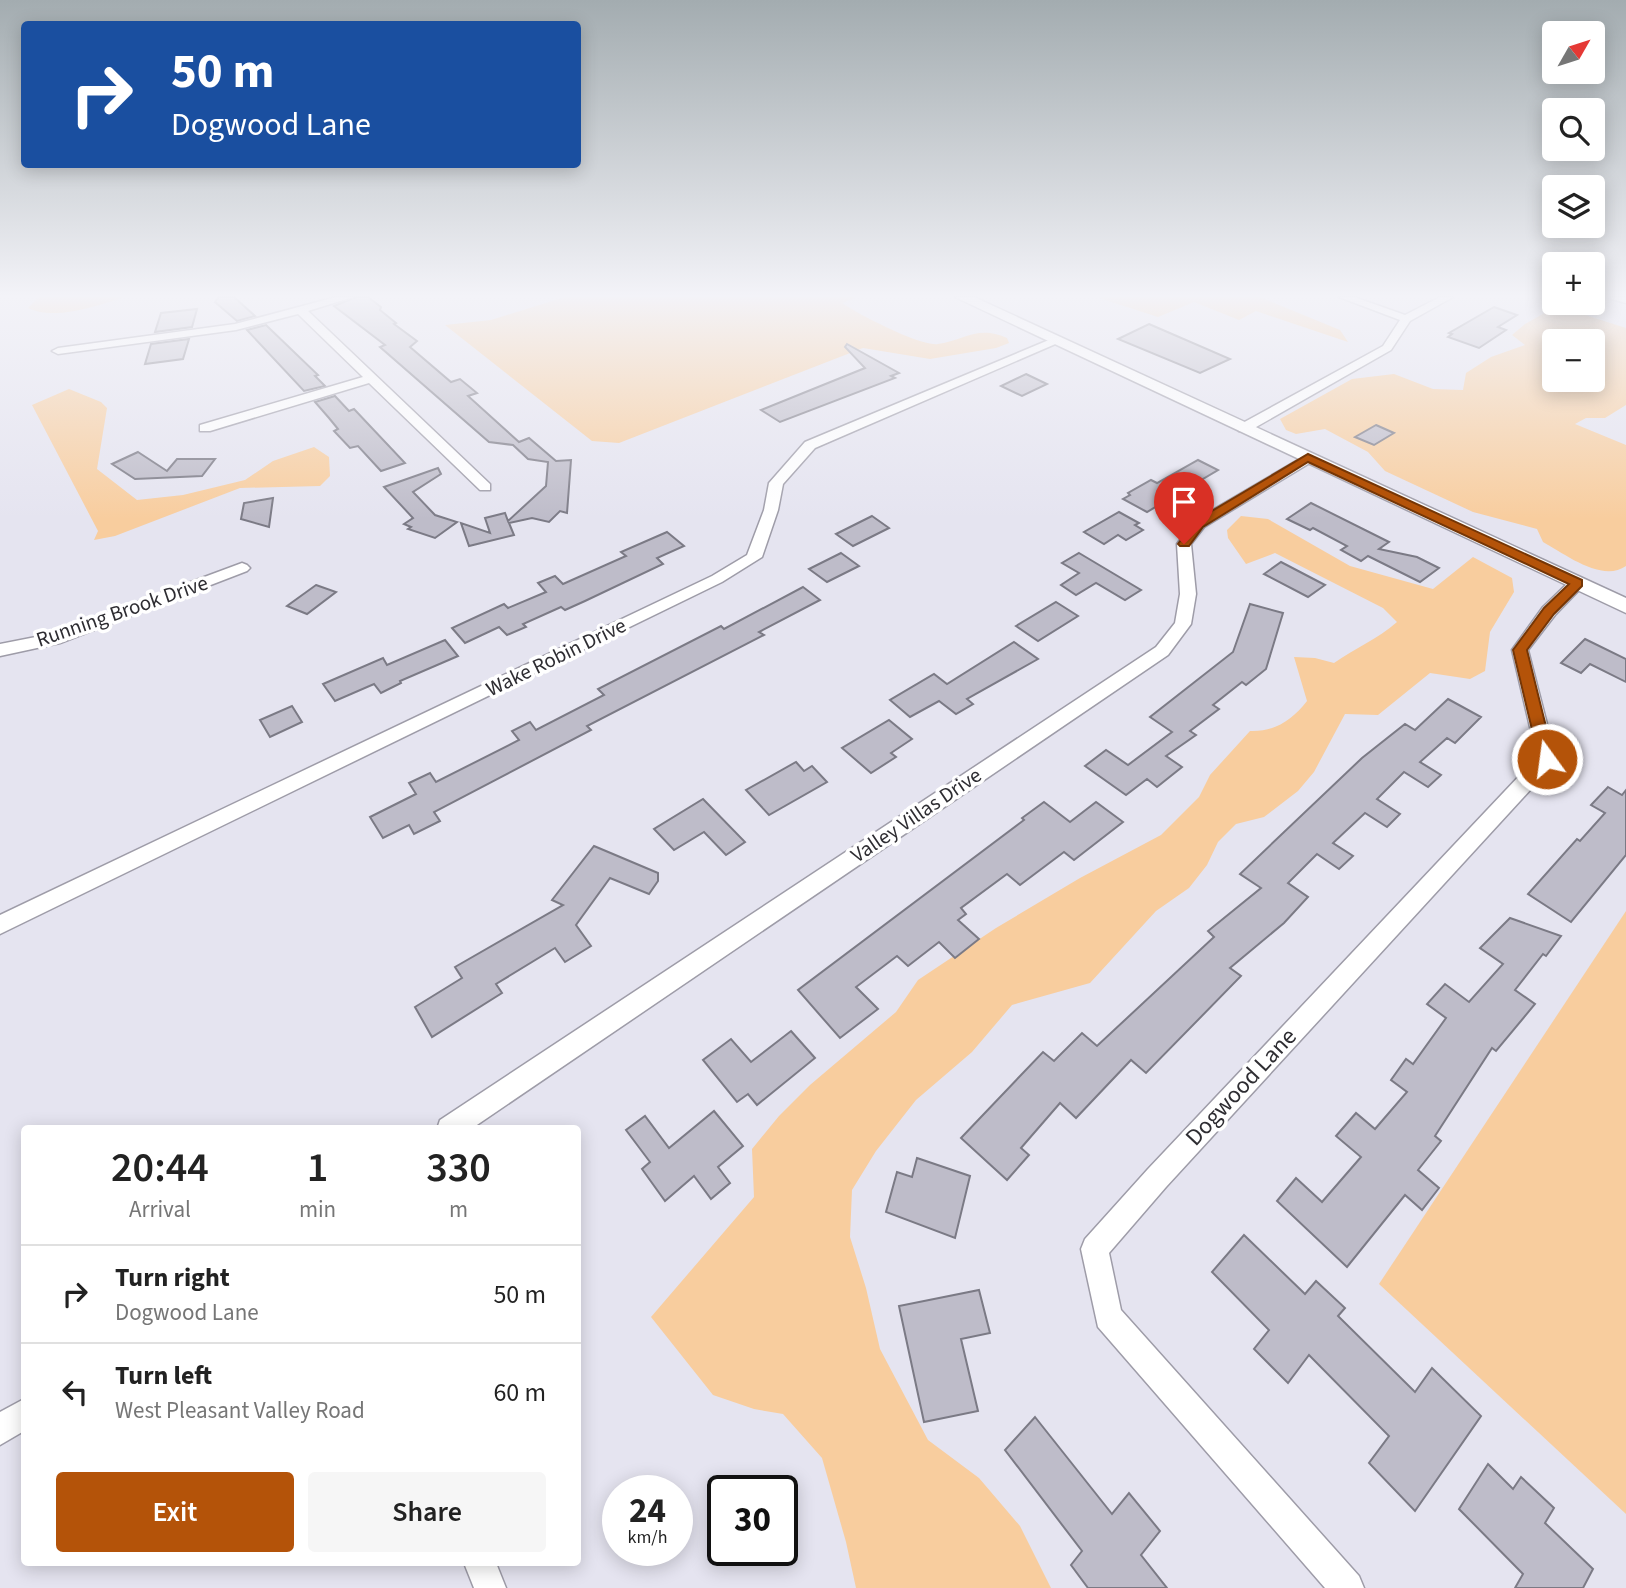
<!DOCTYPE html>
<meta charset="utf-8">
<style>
:root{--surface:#fff;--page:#f6f6f6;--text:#222;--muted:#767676;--line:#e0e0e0;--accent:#b45309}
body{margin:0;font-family:"Source Sans 3",sans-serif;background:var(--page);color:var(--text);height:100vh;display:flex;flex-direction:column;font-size:26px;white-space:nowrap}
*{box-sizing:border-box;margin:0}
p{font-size:23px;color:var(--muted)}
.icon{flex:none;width:38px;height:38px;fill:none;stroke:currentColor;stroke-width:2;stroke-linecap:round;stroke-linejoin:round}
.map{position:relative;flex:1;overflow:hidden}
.drawer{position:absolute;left:21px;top:1125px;width:560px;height:441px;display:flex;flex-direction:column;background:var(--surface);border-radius:7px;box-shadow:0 4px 18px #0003}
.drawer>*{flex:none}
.hud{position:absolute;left:21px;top:21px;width:560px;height:147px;border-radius:7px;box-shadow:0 4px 18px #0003;background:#1a4fa0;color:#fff;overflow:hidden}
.needle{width:46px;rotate:51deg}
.tools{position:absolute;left:1542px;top:21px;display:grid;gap:14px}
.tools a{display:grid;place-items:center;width:63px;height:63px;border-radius:7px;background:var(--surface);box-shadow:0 4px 18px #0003;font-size:35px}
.speed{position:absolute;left:602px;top:1475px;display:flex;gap:14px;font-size:35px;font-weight:700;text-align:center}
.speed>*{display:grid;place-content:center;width:91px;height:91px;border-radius:50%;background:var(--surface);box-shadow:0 4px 18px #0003;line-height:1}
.speed small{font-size:18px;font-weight:400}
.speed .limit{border:4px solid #111;border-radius:10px;background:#fff;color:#111}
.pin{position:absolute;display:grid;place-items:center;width:60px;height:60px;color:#fff;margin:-72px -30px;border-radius:50% 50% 50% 0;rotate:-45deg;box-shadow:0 0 7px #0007}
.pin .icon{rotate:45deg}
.me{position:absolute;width:77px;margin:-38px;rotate:346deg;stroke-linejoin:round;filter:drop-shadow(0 0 5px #0008)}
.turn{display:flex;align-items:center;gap:24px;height:147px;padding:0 35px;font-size:32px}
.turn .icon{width:91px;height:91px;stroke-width:2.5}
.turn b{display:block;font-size:49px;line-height:60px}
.eta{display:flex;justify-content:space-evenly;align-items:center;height:119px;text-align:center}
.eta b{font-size:42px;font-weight:600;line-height:49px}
.action{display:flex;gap:14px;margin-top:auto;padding:14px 35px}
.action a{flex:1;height:80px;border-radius:7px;background:var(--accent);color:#fff;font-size:28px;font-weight:600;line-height:80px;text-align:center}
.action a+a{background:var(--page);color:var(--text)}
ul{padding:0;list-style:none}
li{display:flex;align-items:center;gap:21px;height:98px;padding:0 35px;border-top:2px solid var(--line)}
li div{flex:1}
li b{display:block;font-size:26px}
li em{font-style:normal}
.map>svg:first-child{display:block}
.green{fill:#f8cd9e;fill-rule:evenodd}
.building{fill:#bebcc9;stroke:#7b7a85;stroke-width:2}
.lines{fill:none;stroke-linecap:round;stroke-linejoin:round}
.street-casing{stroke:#9e9ca8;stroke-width:3}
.secondary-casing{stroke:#9e9ca8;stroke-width:3}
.street{fill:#fff;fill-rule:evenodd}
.secondary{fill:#fff;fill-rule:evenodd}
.route{fill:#b45309;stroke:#753606;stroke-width:2}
.labels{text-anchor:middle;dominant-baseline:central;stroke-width:7;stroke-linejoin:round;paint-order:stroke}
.street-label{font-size:21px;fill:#2e2d32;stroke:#fff}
.near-street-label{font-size:24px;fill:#2e2d32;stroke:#fff}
</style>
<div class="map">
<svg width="1626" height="1588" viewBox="0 0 1626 1588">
<rect width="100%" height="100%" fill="#e5e4f0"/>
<!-- green -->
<g class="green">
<path d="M39 297H124C97 306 54 321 28 308Z"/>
<path d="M565 297H857L842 303C858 314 921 347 938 344 965 340 978 325 1007 338L1009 343 996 348 930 359 863 348 619 443 592 441 445 325 491 320Z"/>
<path d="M1096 297H1260L1340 330 1348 342 1256 311 1239 320 1194 302 1158 317Z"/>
<path d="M1557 306 1626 328V405L1605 418H1586L1575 424 1626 445V566C1602 583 1565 554 1543 542L1537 529 1473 512 1385 471 1368 452 1325 429 1296 434 1286 430 1280 419 1352 379 1394 374 1433 389 1463 390 1466 373 1491 357 1525 345 1512 335 1525 324ZM1554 341H1592V380H1554Z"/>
<path d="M69 389 101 402 107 408 97 469 137 500 183 495 245 480 273 461 314 447 329 457 330 476 320 486 240 488 115 536 94 540 98 531 32 405Z"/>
<path d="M1241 516 1268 519 1350 566 1433 589 1473 557 1512 578 1514 592 1490 632 1485 671 1470 679 1430 673 1378 715 1345 714 1314 772 1298 791 1264 817 1236 824 1218 842 1207 865 1189 888 1156 911 1090 983 1012 1005 972 1052 916 1100 876 1151 852 1190 850 1237 866 1288 880 1349 928 1440 979 1478 1020 1526 1051 1588H856L846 1542 822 1458 783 1414 754 1409 713 1395 651 1317 754 1197 752 1149 779 1116 810 1085 896 1012 918 980 996 928 1080 878 1161 835 1199 797 1210 775 1250 731C1275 732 1292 720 1307 701L1294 657 1315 658 1334 663C1355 648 1378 639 1397 622L1383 608 1275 553 1246 564 1228 538 1227 530Z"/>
<path d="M1626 911V1514L1379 1284Z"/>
</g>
<!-- building -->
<g class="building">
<path d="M219 297H234L255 316 237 321 215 302Z"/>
<path d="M356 297H368L381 307 380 310 396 323 394 324 417 341 410 347 451 382 460 379 477 393 468 396 519 442 529 438 556 461 571 460 567 513 560 511 549 522 532 518 509 523 514 535 469 546 461 523 490 533 485 518 505 513 508 521 546 486 548 462 528 459 513 445 489 442 380 347 385 345 334 306Z"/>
<path d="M1494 307 1517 315 1498 327 1506 330 1479 348 1448 337 1452 334 1449 333Z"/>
<path d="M197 309 192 327 155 332 161 313Z"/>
<path d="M1149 324 1230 359 1200 373 1118 339Z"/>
<path d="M266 325 318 375 315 376 325 386 304 391 247 330Z"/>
<path d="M189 339 183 359 145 364 151 344Z"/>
<path d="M847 344 899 373 891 376 895 378 780 422 761 410 865 368 845 347Z"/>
<path d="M1026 374 1047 384 1022 396 1001 386Z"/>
<path d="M335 396 349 411 354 409 405 463 381 471 358 446 350 448 334 431 338 429 329 418 315 402Z"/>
<path d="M1376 425 1394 433 1374 445 1355 437Z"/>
<path d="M138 452 167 471 177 459H215L202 476 135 479 112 464Z"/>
<path d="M1198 460 1218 470 1147 512 1123 499 1130 495 1128 493 1151 480 1157 483Z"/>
<path d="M438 468 441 474 413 492 435 515 457 522 435 538 408 529 411 527 404 524 413 518 384 487Z"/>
<path d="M273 498 269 527 241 519 244 503Z"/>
<path d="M1311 503 1389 542 1379 549 1417 557 1439 568 1420 582 1368 556 1361 561 1341 550 1347 546 1313 528 1310 530 1287 519Z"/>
<path d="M1119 512 1139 523 1135 525 1143 530 1126 540 1118 535 1104 544 1084 532Z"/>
<path d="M872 516 889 528 853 546 836 534Z"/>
<path d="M667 532 684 546 657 558 663 564 585 601 565 610 561 607 523 624 526 627 507 635 499 627 465 643 452 628 504 604 508 608 546 592 538 583 555 576 563 584 626 556 621 552Z"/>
<path d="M841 553 859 566 827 582 809 569Z"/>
<path d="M1079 553 1141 590 1125 600 1096 583 1076 595 1061 585 1079 573 1062 563Z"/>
<path d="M1281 562 1325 585 1308 597 1264 574Z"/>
<path d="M316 585 336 592 307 614 287 606Z"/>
<path d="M803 587 820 600 759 632 764 635 587 726 591 730 434 812 440 821 414 834 409 825 383 838 370 817 416 794 409 783 430 773 436 782 519 740 512 731 530 722 536 730 604 695 598 689 721 626 724 629Z"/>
<path d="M1056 602 1078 616 1038 641 1016 626Z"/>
<path d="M1250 604 1283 613 1266 669 1246 685 1242 682 1213 705 1219 709 1190 731 1196 735 1166 756 1182 767 1157 787 1147 779 1126 795 1085 766 1106 750 1128 765 1172 732 1150 717 1233 652Z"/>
<path d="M1585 639 1626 659V682L1590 664 1581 673 1561 663Z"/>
<path d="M445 640 458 656 400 681 401 683 381 693 374 684 335 701 323 684 383 658 387 665Z"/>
<path d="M1014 642 1038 659 967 699 973 704 956 714 939 701 910 717 890 700 934 674 947 684Z"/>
<path d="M1448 699 1481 717 1455 743 1447 738 1420 762 1441 775 1428 787 1404 772 1377 799 1400 814 1387 827 1365 813 1333 843 1353 856 1339 869 1317 854 1288 883 1308 897 1284 923 1230 968 1241 976 1146 1073 1131 1060 1076 1118 1060 1103 1021 1148 1029 1155 1007 1180 961 1138 1043 1052 1054 1061 1082 1033 1097 1046 1214 937 1208 931 1261 888 1240 874 1362 758 1405 724 1415 730Z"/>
<path d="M292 706 302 722 270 737 260 720Z"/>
<path d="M889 720 912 739 891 753 896 757 871 773 842 748Z"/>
<path d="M796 762 804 771 812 766 827 782 769 815 746 790Z"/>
<path d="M1608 787 1622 795 1626 790V855L1571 922 1528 894 1577 839 1580 841 1605 813 1591 805Z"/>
<path d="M703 799 745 842 726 855 704 832 674 850 654 829Z"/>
<path d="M1044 802 1070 822 1096 802 1123 822 1074 860 1064 852 1020 885 1007 874 961 908 966 914 958 920 979 939 955 958 939 942 908 966 897 956 856 987 878 1009 840 1038 798 990 1024 820 1022 818Z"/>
<path d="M594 846 658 873V881L649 894 610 878 576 925 591 946 565 962 555 948 496 984 502 993 432 1037 415 1007 462 978 455 967 563 905 552 900Z"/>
<path d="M1510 918 1561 936 1546 956 1543 954 1515 990 1535 1004 1496 1051 1492 1048 1435 1136 1441 1141 1418 1170 1439 1188 1422 1210 1405 1195 1347 1267 1277 1201 1296 1178 1322 1202 1361 1157 1336 1136 1356 1113 1375 1129 1407 1092 1391 1080 1406 1059 1413 1064 1446 1018 1427 1004 1445 984 1469 1002 1503 964 1480 948Z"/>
<path d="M791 1031 815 1058 757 1105 748 1094 737 1102 703 1060 731 1039 751 1062Z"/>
<path d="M714 1111 743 1146 718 1167 730 1183 711 1199 694 1176 665 1201 642 1169 650 1162 626 1130 645 1116 669 1148Z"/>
<path d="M917 1158 970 1176 955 1238 886 1212 897 1172 912 1177Z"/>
<path d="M1244 1235 1305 1294 1316 1281 1345 1308 1338 1316 1415 1392 1432 1368 1481 1416 1415 1511 1369 1463 1389 1436 1309 1355 1288 1383 1254 1349 1269 1330 1212 1272Z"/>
<path d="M979 1290 990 1333 961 1339 978 1411 924 1422 899 1306Z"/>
<path d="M1035 1417 1112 1514 1129 1493 1160 1531 1141 1555 1167 1588H1088L1071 1565 1082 1551 1005 1450Z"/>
<path d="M1488 1464 1513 1489 1521 1477 1554 1508 1545 1523 1593 1569 1583 1588H1515L1523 1574 1459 1509Z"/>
</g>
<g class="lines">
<!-- street casing -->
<g class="street-casing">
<g id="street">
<path d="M336 297H353L308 311 490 484V490H480L369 383 210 431H200V425L363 377 298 314 236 330 58 354 52 351 58 348 235 324Z"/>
<path d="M1339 297H1354L1405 315 1440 297H1453L1410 321 1391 350 1249 431H1239V425L1383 346 1400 320Z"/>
<path d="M1611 297H1626V303L1612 299Z"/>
<path d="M1056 337 1062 340 1060 342 815 448 783 484 778 510 762 557 722 582 0 934V915L712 576 747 555 764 510 769 483 805 442Z"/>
<path d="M1308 454 1313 455V461L1204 527 1191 544 1196 594 1191 624 1168 655 471 1129H437L440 1120 1156 647 1175 623 1180 594 1177 544 1194 521Z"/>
<path d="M242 563 247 565 250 568 247 571 60 643 0 656V644L51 634Z"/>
<path d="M1577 578 1585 583 1583 586 1555 615 1528 650 1556 759 1554 764 1166 1187 1109 1253 1121 1310 1359 1576 1364 1588H1325L1098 1327 1081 1249 1085 1239 1148 1169 1537 757 1512 650 1543 607 1571 580Z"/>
<path d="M24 1399V1431L0 1445V1412Z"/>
<path d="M464 1563H496L506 1588H474Z"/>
</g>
</g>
<!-- secondary casing -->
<g class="secondary-casing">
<path id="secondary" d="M955 297H974L1626 598V613Z"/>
</g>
<!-- street -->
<use href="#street" class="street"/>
<!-- secondary -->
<use href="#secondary" class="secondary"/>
</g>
<!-- sky -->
<linearGradient id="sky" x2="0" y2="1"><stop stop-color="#a3acb0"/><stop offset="0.57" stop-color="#f3f3f8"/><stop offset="1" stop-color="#f3f3f8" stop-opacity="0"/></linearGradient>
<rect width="1626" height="519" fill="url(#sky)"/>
<!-- route -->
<path class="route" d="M1308 454 1582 580V586L1554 614 1527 650 1554 759 1552 763H1541L1539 759 1513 650 1544 608 1569 584 1308 462 1203 527 1189 546H1180L1178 544 1195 521Z"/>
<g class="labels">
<!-- street labels -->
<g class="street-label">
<text transform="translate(122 611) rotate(-19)">Running Brook Drive</text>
<text transform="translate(556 657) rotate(-26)">Wake Robin Drive</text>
<text transform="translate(916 815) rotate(-34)">Valley Villas Drive</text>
</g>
<!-- near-street labels -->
<g class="near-street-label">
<text transform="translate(1241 1087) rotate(-47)">Dogwood Lane</text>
</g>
</g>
</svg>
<div class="tools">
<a><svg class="needle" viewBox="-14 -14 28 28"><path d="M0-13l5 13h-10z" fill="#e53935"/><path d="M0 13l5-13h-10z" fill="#767676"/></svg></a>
<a><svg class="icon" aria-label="search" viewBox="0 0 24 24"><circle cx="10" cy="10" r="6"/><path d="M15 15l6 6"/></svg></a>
<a><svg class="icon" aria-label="layers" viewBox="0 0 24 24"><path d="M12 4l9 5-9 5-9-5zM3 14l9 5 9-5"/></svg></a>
<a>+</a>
<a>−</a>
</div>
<div class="speed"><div>24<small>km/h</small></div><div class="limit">30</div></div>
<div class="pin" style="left:1184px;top:544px;background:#d93025"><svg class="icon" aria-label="arrive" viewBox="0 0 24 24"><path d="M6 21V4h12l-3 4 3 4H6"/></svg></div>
<svg class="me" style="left:1547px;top:759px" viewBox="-20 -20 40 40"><circle r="17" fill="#b45309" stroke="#fff" stroke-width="3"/><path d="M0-11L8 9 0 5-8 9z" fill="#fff"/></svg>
<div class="hud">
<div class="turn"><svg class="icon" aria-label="right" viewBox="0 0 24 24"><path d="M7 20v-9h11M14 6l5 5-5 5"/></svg><div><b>50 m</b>Dogwood Lane</div></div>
</div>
<section class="drawer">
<div class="eta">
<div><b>20:44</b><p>Arrival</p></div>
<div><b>1</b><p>min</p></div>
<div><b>330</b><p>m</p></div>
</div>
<ul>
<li><svg class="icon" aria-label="right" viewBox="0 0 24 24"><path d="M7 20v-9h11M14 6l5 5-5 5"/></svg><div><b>Turn right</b><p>Dogwood Lane</p></div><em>50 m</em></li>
<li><svg class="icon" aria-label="left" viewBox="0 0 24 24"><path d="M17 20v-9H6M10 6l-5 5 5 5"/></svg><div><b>Turn left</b><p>West Pleasant Valley Road</p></div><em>60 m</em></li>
</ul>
<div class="action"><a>Exit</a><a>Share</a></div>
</section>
</div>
